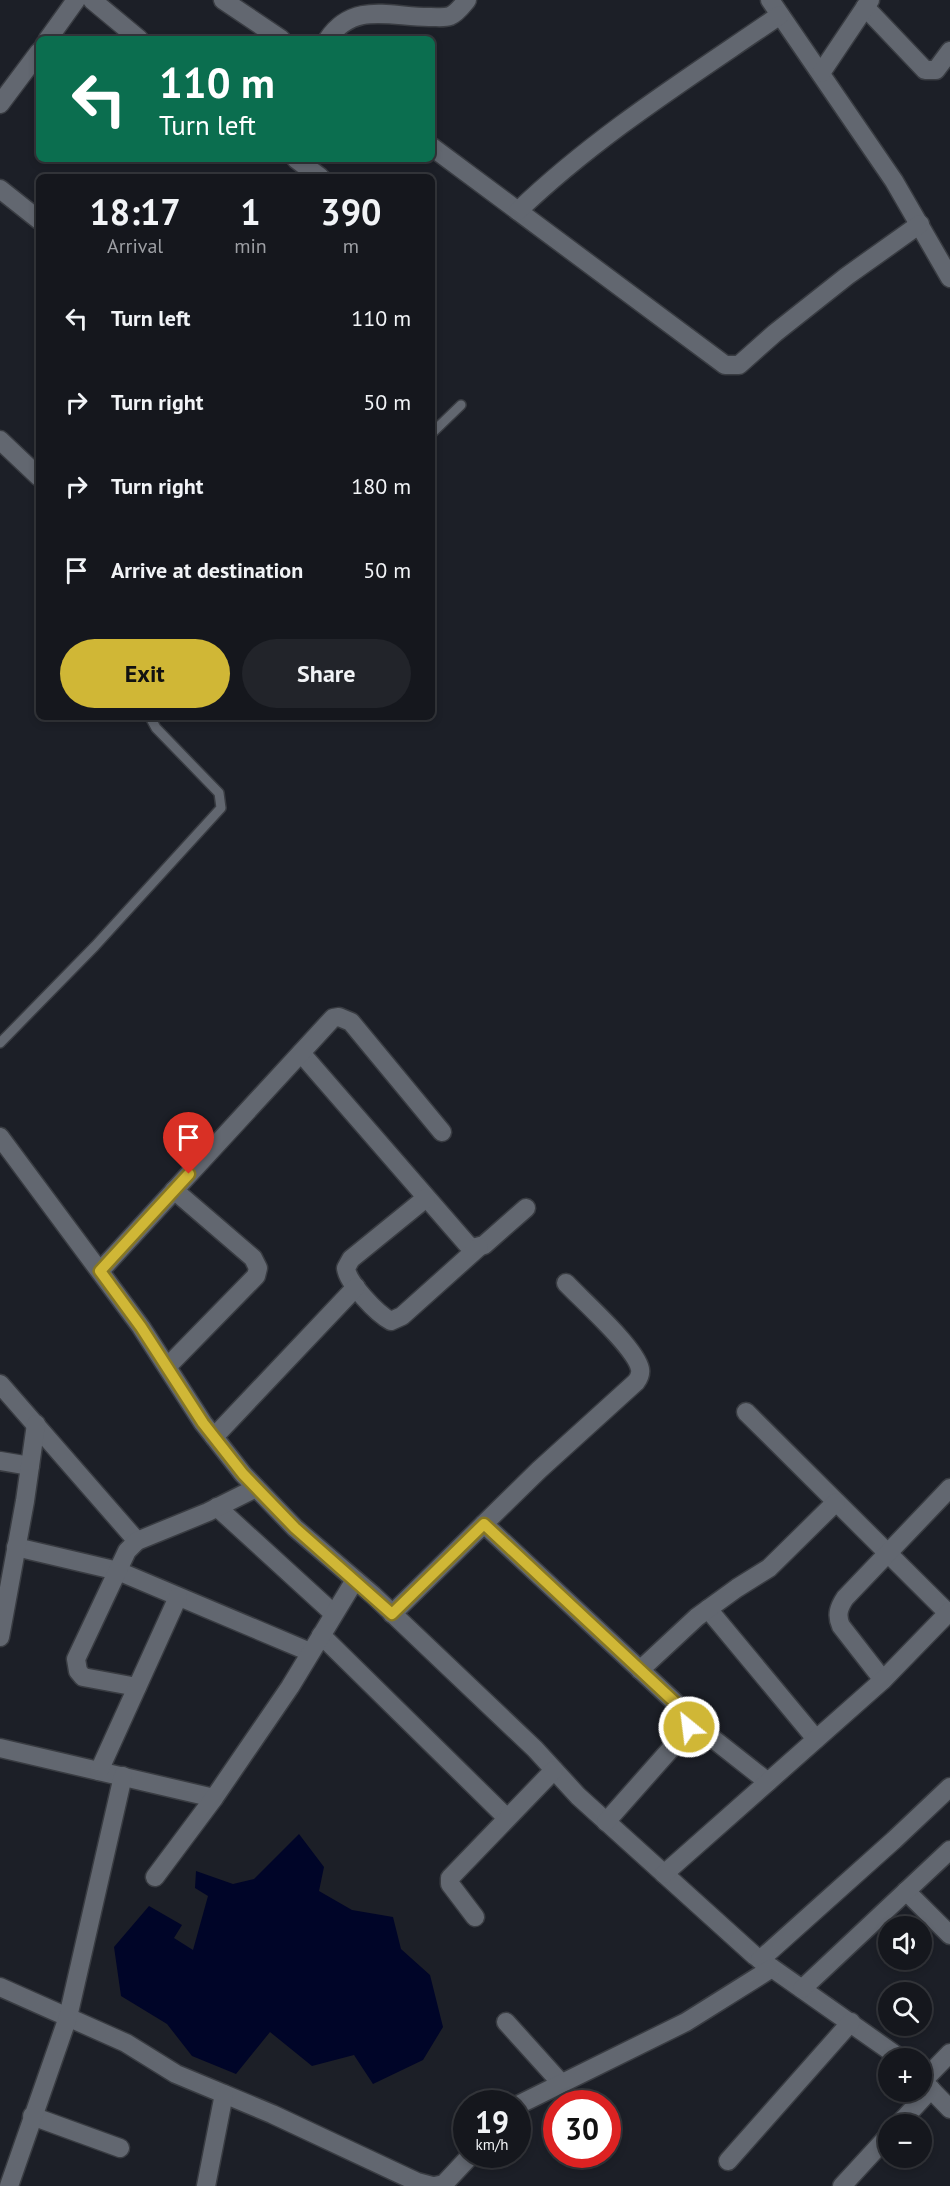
<!DOCTYPE html>
<meta charset="utf-8">
<style>
:root{--surface:#15171d;--page:#22242a;--text:#f1f3f6;--muted:#9d9fa4;--line:#34363b;--accent:#d0b736}
body{margin:0;font-family:"PT Sans",sans-serif;background:var(--page);color:var(--text);height:100vh;display:flex;flex-direction:column;font-size:22px;white-space:nowrap}
*{box-sizing:border-box;margin:0}
p{font-size:20px;color:var(--muted)}
.icon{flex:none;width:33px;height:33px;fill:none;stroke:currentColor;stroke-width:2;stroke-linecap:round;stroke-linejoin:round}
.map{position:relative;flex:1;overflow:hidden}
.details{position:absolute;left:36px;top:174px;width:399px;height:546px;display:flex;flex-direction:column;background:var(--surface);border-radius:9px;box-shadow:0 3px 9px #0003,0 0 0 2px var(--line)}
.details>*{flex:none}
.banner{position:absolute;left:36px;top:36px;width:399px;height:126px;border-radius:9px;box-shadow:0 3px 9px #0003,0 0 0 2px var(--line);background:#0b6e4f;color:#fff;overflow:hidden}
.fabs{position:absolute;left:878px;top:1916px;display:grid;gap:12px}
.fabs a{display:grid;place-items:center;width:54px;height:54px;border-radius:50%;background:var(--surface);box-shadow:0 3px 9px #0003,0 0 0 2px var(--line);font-size:30px}
.speed{position:absolute;left:453px;top:2090px;display:flex;gap:12px;font-size:30px;font-weight:700;text-align:center}
.speed>*{display:grid;place-content:center;width:78px;height:78px;border-radius:50%;background:var(--surface);box-shadow:0 3px 9px #0003,0 0 0 2px var(--line);line-height:1}
.speed small{font-size:15px;font-weight:400}
.speed .limit{border:9px solid #d22;background:#fff;color:#111}
.pin{position:absolute;display:grid;place-items:center;width:51px;height:51px;color:#fff;margin:-62px -26px;border-radius:50% 50% 50% 0;rotate:-45deg;box-shadow:0 0 6px #0007}
.pin .icon{rotate:45deg}
.me{position:absolute;width:66px;margin:-33px;rotate:331deg;stroke-linejoin:round;filter:drop-shadow(0 0 4px #0008)}
.turn{display:flex;align-items:center;gap:21px;height:126px;padding:0 24px;font-size:27px}
.turn .icon{width:78px;height:78px;stroke-width:2.5}
.turn b{display:block;font-size:42px;line-height:51px}
.eta{display:flex;justify-content:space-evenly;align-items:center;height:102px;text-align:center}
.eta b{font-size:36px;font-weight:700;line-height:42px}
.button{display:flex;gap:12px;margin-top:auto;padding:12px 24px}
.button a{flex:1;height:69px;border-radius:36px;background:var(--accent);color:#111;font-size:24px;font-weight:700;line-height:69px;text-align:center}
.button a+a{background:var(--page);color:var(--text)}
ul{padding:0;list-style:none}
li{display:flex;align-items:center;gap:18px;height:84px;padding:0 24px}
li div{flex:1}
li b{display:block;font-size:22px}
li em{font-style:normal}
.map>svg:first-child{display:block}
.water{fill:#000528}
.lines{fill:none;stroke-linecap:round;stroke-linejoin:round}
.service-casing{stroke:#393c42;stroke-width:12}
.minor-casing{stroke:#393c42;stroke-width:21}
.service{stroke:#626770;stroke-width:9}
.minor{stroke:#626770;stroke-width:18}
.route-casing{stroke:#877723;stroke-width:15}
.route{stroke:#d0b736;stroke-width:10}
</style>
<div class="map">
<svg width="950" height="2186" viewBox="0 0 950 2186">
<rect width="100%" height="100%" fill="#1c1f27"/>
<!-- water -->
<path class="water" d="M299 1834 324 1867 319 1891 352 1910 393 1917 401 1949 430 1975 443 2027 423 2060 373 2084 354 2055 312 2066 270 2032 236 2074 192 2056 167 2024 121 1996 114 1947 149 1906 182 1925 174 1938 193 1950 208 1896 195 1888 196 1871 233 1884 254 1879Z"/>
<g class="lines">
<!-- service casing -->
<g class="service-casing">
<g id="service">
<path d="M432 433 461 405"/>
<path d="M0 1043 95 946 221 808 219 793 156 728 150 717"/>
</g>
</g>
<!-- minor casing -->
<g class="minor-casing">
<g id="minor">
<path d="M92 0 139 39"/>
<path d="M223 0 281 39"/>
<path d="M770 0 894 181 950 278"/>
<path d="M865 7 925 70H936L950 51"/>
<path d="M48 39 76 0"/>
<path d="M328 39C354 0 394 18 431 17 438 17 444 18 450 16 457 13 462 6 467 0"/>
<path d="M821 73 870 0"/>
<path d="M0 104 39 52"/>
<path d="M432 147 725 365H739L775 333 847 276 920 224"/>
<path d="M296 159 320 177"/>
<path d="M0 189 39 220"/>
<path d="M518 211C597 135 690 77 780 15"/>
<path d="M0 440 39 477"/>
<path d="M301 1053 467 1244 473 1248 484 1245 526 1208"/>
<path d="M0 1137 141 1327 203 1423 243 1474 295 1528 373 1595 535 1749 578 1796 755 1956 900 2058"/>
<path d="M426 1198 351 1259 346 1268C347 1282 377 1314 391 1321L402 1316 479 1247"/>
<path d="M100 1271 333 1018 339 1017 351 1022 442 1132"/>
<path d="M167 1367 256 1276 258 1268 253 1258 174 1190"/>
<path d="M0 1384 137 1541"/>
<path d="M746 1412 950 1615"/>
<path d="M214 1437 356 1287"/>
<path d="M0 1461 30 1466"/>
<path d="M217 1507 333 1613"/>
<path d="M484 1524 679 1706C689 1716 691 1724 683 1735L606 1822"/>
<path d="M16 1547 118 1571 310 1652"/>
<path d="M708 1609 816 1739"/>
<path d="M392 1614 539 1470 636 1382C639 1378 641 1374 640 1369 636 1348 583 1301 566 1283"/>
<path d="M321 1635 507 1818"/>
<path d="M0 1637 25 1501 36 1424"/>
<path d="M640 1670 697 1617 737 1588 769 1568 836 1502"/>
<path d="M883 1680 841 1626C836 1615 839 1607 845 1598L950 1488"/>
<path d="M137 1687 83 1677 78 1671 76 1659 127 1551 137 1541 208 1512 256 1488"/>
<path d="M688 1719 768 1782"/>
<path d="M0 1748 214 1798"/>
<path d="M99 1771 178 1597"/>
<path d="M664 1874 883 1680 950 1611"/>
<path d="M155 1877 214 1798 290 1687 355 1580"/>
<path d="M906 1891 950 1935"/>
<path d="M475 1917 450 1884V1878L554 1770"/>
<path d="M760 1960 894 1840 950 1787"/>
<path d="M0 1987 126 2043 176 2074 272 2114 417 2182 432 2186"/>
<path d="M802 1989 950 1850"/>
<path d="M506 2022 561 2083"/>
<path d="M921 2079 950 2109"/>
<path d="M923 2081 950 2053"/>
<path d="M518 2105 686 2022 772 1968"/>
<path d="M32 2116 120 2148"/>
<path d="M899 2124 931 2089"/>
<path d="M728 2161 851 2022"/>
<path d="M9 2186 68 2017 123 1776"/>
<path d="M206 2186 224 2094"/>
<path d="M435 2186 444 2184 472 2154"/>
<path d="M842 2186 888 2136"/>
</g>
</g>
<!-- service -->
<use href="#service" class="service"/>
<!-- minor -->
<use href="#minor" class="minor"/>
</g>
<g class="lines">
<!-- route casing -->
<g class="route-casing">
<path id="route" d="M189 1174 100 1271 141 1327 203 1423 243 1474 295 1528 392 1614 484 1524 683 1710 688 1719 689 1727"/>
</g>
<!-- route -->
<use href="#route" class="route"/>
</g>
</svg>
<div class="fabs">
<a><svg class="icon" aria-label="sound" viewBox="0 0 24 24"><path d="M4 9h4l5-4v14l-5-4H4zM17 9q2 3 0 6"/></svg></a>
<a><svg class="icon" aria-label="search" viewBox="0 0 24 24"><circle cx="10" cy="10" r="6"/><path d="M15 15l6 6"/></svg></a>
<a>+</a>
<a>−</a>
</div>
<div class="speed"><div>19<small>km/h</small></div><div class="limit">30</div></div>
<div class="pin" style="left:189px;top:1174px;background:#d93025"><svg class="icon" aria-label="arrive" viewBox="0 0 24 24"><path d="M6 21V4h12l-3 4 3 4H6"/></svg></div>
<svg class="me" style="left:689px;top:1727px" viewBox="-20 -20 40 40"><circle r="17" fill="#d0b736" stroke="#fff" stroke-width="3"/><path d="M0-11L8 9 0 5-8 9z" fill="#fff"/></svg>
<div class="banner">
<div class="turn"><svg class="icon" aria-label="left" viewBox="0 0 24 24"><path d="M17 20v-9H6M10 6l-5 5 5 5"/></svg><div><b>110 m</b>Turn left</div></div>
</div>
<section class="details">
<div class="eta">
<div><b>18:17</b><p>Arrival</p></div>
<div><b>1</b><p>min</p></div>
<div><b>390</b><p>m</p></div>
</div>
<ul>
<li><svg class="icon" aria-label="left" viewBox="0 0 24 24"><path d="M17 20v-9H6M10 6l-5 5 5 5"/></svg><div><b>Turn left</b></div><em>110 m</em></li>
<li><svg class="icon" aria-label="right" viewBox="0 0 24 24"><path d="M7 20v-9h11M14 6l5 5-5 5"/></svg><div><b>Turn right</b></div><em>50 m</em></li>
<li><svg class="icon" aria-label="right" viewBox="0 0 24 24"><path d="M7 20v-9h11M14 6l5 5-5 5"/></svg><div><b>Turn right</b></div><em>180 m</em></li>
<li><svg class="icon" aria-label="arrive" viewBox="0 0 24 24"><path d="M6 21V4h12l-3 4 3 4H6"/></svg><div><b>Arrive at destination</b></div><em>50 m</em></li>
</ul>
<div class="button"><a>Exit</a><a>Share</a></div>
</section>
</div>
